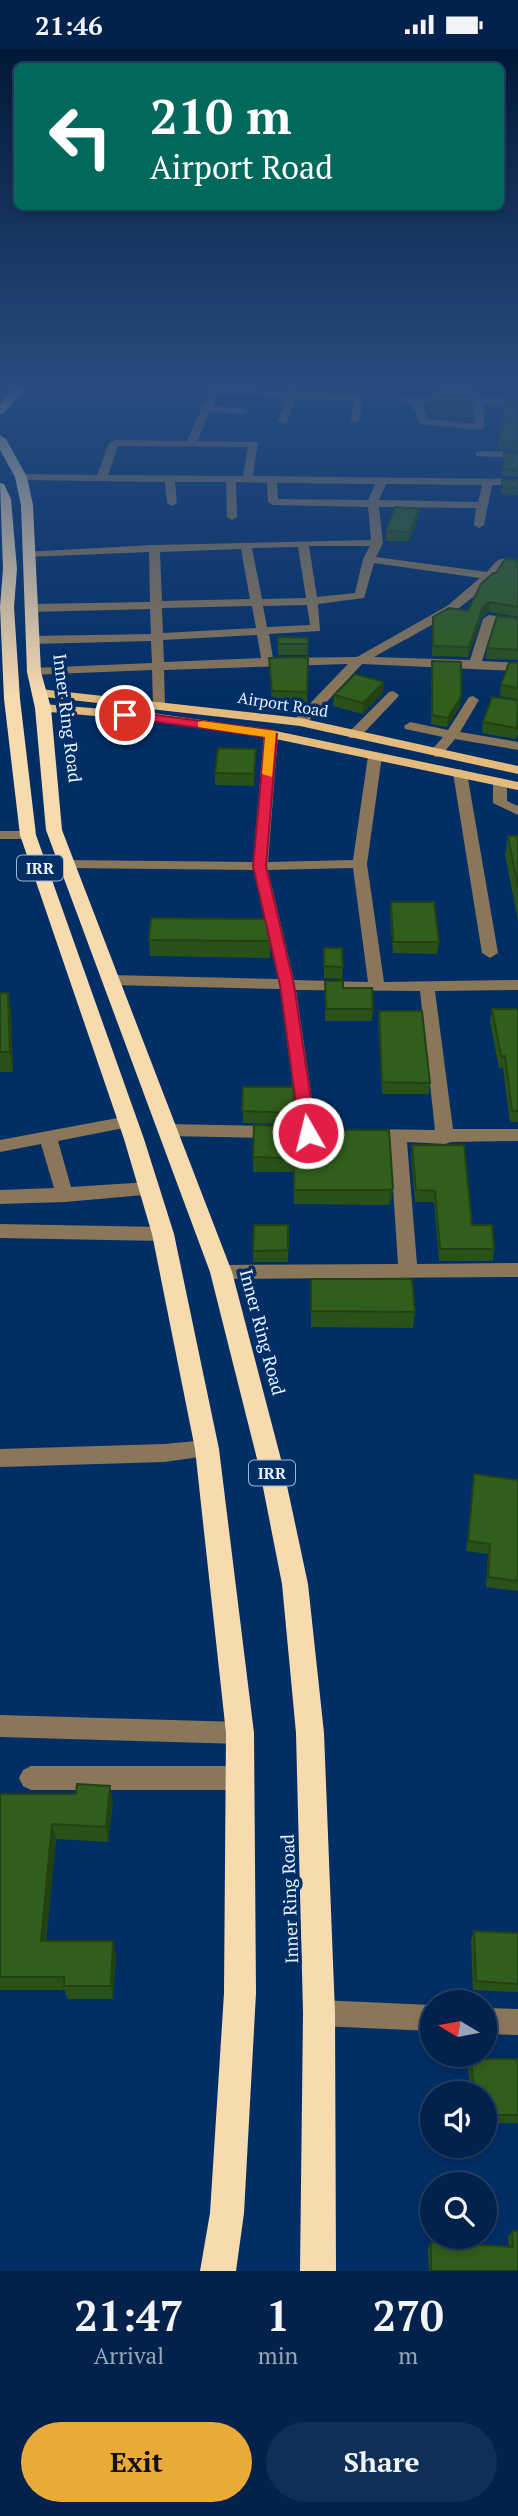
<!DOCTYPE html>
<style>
:root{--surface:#02224c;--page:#102f56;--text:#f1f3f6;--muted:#96a4b5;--line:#233f64;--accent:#eaaa39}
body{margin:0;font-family:"PT Serif",serif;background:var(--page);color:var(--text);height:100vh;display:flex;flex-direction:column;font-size:26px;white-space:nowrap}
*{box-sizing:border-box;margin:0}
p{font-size:23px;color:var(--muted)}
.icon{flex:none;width:38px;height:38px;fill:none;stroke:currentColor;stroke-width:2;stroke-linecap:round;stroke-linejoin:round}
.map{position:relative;height:2222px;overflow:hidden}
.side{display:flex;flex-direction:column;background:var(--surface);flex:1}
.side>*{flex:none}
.hud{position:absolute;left:14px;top:14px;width:490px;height:147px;border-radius:10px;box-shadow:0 4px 10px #0003,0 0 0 2px var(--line);background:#00695c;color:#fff;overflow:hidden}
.needle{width:46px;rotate:280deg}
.tools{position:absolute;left:420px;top:1941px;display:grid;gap:14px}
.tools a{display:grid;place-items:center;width:77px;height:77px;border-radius:50%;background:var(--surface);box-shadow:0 4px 10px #0003,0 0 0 2px var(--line);font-size:35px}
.pin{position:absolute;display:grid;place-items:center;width:60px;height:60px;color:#fff;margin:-30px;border:4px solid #fff;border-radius:50%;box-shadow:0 2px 7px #0007}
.me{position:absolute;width:77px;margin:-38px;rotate:352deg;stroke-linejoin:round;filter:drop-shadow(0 0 5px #0008)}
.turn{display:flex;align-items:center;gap:24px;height:147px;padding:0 21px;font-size:32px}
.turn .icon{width:91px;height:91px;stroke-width:2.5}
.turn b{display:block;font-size:49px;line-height:60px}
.eta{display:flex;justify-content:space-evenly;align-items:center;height:119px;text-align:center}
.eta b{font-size:42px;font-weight:600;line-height:49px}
.cta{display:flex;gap:14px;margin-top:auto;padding:14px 21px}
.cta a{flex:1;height:80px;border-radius:42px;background:var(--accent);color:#111;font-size:28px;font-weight:600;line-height:80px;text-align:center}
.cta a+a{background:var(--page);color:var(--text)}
.status{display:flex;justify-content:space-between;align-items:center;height:49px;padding:0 35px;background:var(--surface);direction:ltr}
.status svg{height:19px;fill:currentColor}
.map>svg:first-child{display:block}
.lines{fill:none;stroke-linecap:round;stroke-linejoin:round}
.minor{fill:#8a7659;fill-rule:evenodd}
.major{fill:#e4bb7d;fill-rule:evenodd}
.highway{fill:#f8daaf;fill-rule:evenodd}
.wall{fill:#2a5118}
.shaded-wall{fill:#224214}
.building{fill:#315e1c;stroke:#224214;stroke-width:2}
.route{fill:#e11d48;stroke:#92132f;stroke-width:2}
.slow{fill:#f59e0b}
.labels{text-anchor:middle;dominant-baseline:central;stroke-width:7;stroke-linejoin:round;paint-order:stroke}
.far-street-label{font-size:16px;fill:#e7f0fe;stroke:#022e66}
.shield{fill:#022e66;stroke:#a2b6d0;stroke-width:2}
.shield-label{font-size:16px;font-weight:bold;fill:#e7f0fe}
.street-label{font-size:18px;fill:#e7f0fe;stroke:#022e66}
</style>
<div class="status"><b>21:46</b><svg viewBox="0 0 49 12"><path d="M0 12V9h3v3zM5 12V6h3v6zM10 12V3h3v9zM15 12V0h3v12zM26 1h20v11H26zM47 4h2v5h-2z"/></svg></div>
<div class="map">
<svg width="518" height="2222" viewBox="0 0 518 2222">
<rect width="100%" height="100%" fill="#022e66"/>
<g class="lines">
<!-- minor -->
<g class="minor">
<path d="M212 336H220L219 339 287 343 290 336H298L297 343 359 346 364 349 358 374 350 372 354 352 295 349 288 372 283 375 278 372 286 348 217 345 213 357 242 359 247 362 242 365 210 363 197 392 258 393 253 427 518 430V436H492L484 476 479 479 474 476 476 459 379 458 383 494 376 508 487 523C499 508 499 509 518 510V516H504C473 559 419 582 374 608L470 611 483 570 489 566 518 570V578L494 574 482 612 518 614V622L362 615 305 676H295V670L348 615 164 621 165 656 159 660 153 656 152 621 30 626V620L34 619 152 614 151 592 32 595 26 591 32 587 151 585 150 560 32 563 26 559 32 555 150 553 149 503 28 508 24 507V503L154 496 371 491 368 458 273 456 268 453 267 434 236 433 237 468 232 471 227 468 226 433H175L177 454 172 457 167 454 165 433 21 431 16 428 21 425 97 426 109 394 114 391 187 392ZM118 397 248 398 243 427 108 426ZM277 434 375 435 368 451 278 450ZM386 435 482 436 478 453 379 451ZM309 497H370L363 510 355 544 317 548ZM298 498 306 549 262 550 252 499ZM241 500 250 550 162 552 160 503ZM374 514 480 529 447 557 357 608 273 609 269 585 320 582 318 555 364 549ZM307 556 310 576 267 578 263 557ZM252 557 256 579 163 584 162 559ZM257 586 261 609 164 613 163 591Z"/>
<path d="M397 349H518V355H483L485 378 480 381 420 375 412 354 397 353ZM422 354H473L475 375 427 370Z"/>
<path d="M480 402 518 403V409L476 407V403Z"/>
<path d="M393 642 399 646 397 649 359 689H349V683L389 643Z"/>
<path d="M473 647 479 651 460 683 518 693V701L455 690 441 707 436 708 429 704 443 688 405 680 404 677 410 673 448 681 469 648Z"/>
<path d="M271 681 278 685 268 813 353 811 368 707 375 703 382 707 367 815 384 933 518 931V941L435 942 453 1080H518V1092L451 1093 445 1095 407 1093 417 1215 518 1214V1228L221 1230 214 1228 212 1223 214 1218 221 1216 398 1215 390 1093 367 1092 358 1086 367 1080 435 1081 420 942 296 941 317 1084 308 1090 299 1084 280 940 111 936 103 931 111 926 278 930 254 821 65 819 58 815 65 811 253 813 264 685ZM353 819 368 933 294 931 268 821Z"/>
<path d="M460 720 467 724 498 904 490 909 482 904 453 724Z"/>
<path d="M500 729 507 733V752L518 757V766L493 754V733Z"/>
<path d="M0 782H28L35 786 28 790H0Z"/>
<path d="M128 1067 134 1069 137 1073 134 1077 58 1092 71 1138 149 1133 155 1135 158 1140 155 1145 65 1153 0 1155V1141L54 1139 41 1095 0 1103V1091Z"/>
<path d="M169 1075 276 1077 285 1083 276 1089 169 1087 160 1081Z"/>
<path d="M0 1175 163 1178 169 1180 172 1185 169 1190 163 1192 0 1189Z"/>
<path d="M207 1391 214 1394 217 1400 214 1406 164 1413 0 1418V1400L164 1395Z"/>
<path d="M0 1666 240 1673 248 1676 252 1684 248 1692 240 1695 0 1688Z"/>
<path d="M31 1717H238L246 1721 250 1729 246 1737 238 1741H31L23 1737 19 1729 23 1721Z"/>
<path d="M319 1951 432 1956V1982L319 1977 310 1973 306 1964 310 1955Z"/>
<path d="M485 1959 518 1960V1986L485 1985Z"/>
</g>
<!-- major -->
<g class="major">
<path d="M40 640 300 669 518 717V725L300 677 36 647V641Z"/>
<path d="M43 655 152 664 271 681 518 733V741L271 689 152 672 38 662 37 659Z"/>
</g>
<!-- highway -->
<g class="highway">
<path d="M16 336H28L4 364 0 365V355Z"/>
<path d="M0 386 6 390 27 428 33 456 41 623 51 659 62 781 232 1223 283 1418 308 1535 324 1684 335 1964 336 2222H300L303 1964 296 1684 282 1535 259 1418 210 1223 46 781 35 659 27 623 21 456 15 428 0 401Z"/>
<path d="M0 434 4 435 11 450 17 520 14 558 20 650 36 786 144 1090 174 1185 219 1400 254 1684 256 1944 244 2164 236 2222H200L210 2164 224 1944 226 1684 195 1400 152 1185 124 1090 20 786 4 650 0 558 3 520Z"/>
</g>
</g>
<!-- wall -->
<g class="wall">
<path d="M434 336 478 341 477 346H433Z"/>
<path d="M518 350V401L497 400 498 393Z"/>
<path d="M432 352 472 363V368H431Z"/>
<path d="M504 404H518V428L502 427Z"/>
<path d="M502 431H518V446L501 445Z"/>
<path d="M418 470 409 492H386V482Z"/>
<path d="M518 511V568L489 563 482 568 468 608 432 607 433 568 468 562 496 524Z"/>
<path d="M518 569V611L486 610 487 599Z"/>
<path d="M278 588 308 589V606H278Z"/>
<path d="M308 608 307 654 272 653 269 609Z"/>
<path d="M432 612 460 657 447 678 431 675Z"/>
<path d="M518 613V650L500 647 501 636Z"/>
<path d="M383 644 362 665 333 657 334 646Z"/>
<path d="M518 651V684L516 690 482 684 483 673Z"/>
<path d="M256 700 254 737 215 736V724Z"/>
<path d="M508 787H518V872L505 806Z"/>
<path d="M391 853 439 893 437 905 393 904 390 865Z"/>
<path d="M149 891 270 892V909L150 907Z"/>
<path d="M324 899 343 918 342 930 324 929Z"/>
<path d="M325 932 343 939 373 960 372 972H325Z"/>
<path d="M0 944H8L11 964 13 1023H0Z"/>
<path d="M492 960H518V1073H510L503 1019H499L490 972Z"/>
<path d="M379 962 430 1034 429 1045H382L378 973Z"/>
<path d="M243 1038 296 1064 295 1075 243 1074Z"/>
<path d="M254 1076 296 1081 393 1139 391 1153 389 1156 294 1155 293 1123H253Z"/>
<path d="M412 1096 472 1176 494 1200 493 1212H439L434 1153H415L411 1108Z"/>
<path d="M254 1176H288V1213H253Z"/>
<path d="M311 1230 415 1263 413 1279 311 1278Z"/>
<path d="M474 1425 518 1431V1542L486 1538 488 1505 466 1502Z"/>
<path d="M0 1745 113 1752 108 1793 56 1790 46 1892 116 1906 113 1950H67L65 1941H0Z"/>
<path d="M474 1882 518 1884V1943L473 1941 471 1891Z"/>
<path d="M471 2010H518V2074H485V2044H471L468 2018Z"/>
<path d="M512 2182 518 2222H429L428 2199 431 2193 509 2198 508 2188Z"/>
</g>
<!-- shaded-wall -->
<g class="shaded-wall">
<path d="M419 460 418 470 409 492 410 483Z"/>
<path d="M490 553 489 563 482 568 468 608 469 598 483 558Z"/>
<path d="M384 633 383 644 362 665 363 654Z"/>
<path d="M461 648 460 657 447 678 448 669Z"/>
<path d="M8 944 11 964 13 1023 10 1003Z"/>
<path d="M393 1139 391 1153 389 1156 390 1141Z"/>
<path d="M110 1737 113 1752 108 1793 106 1778Z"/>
<path d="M52 1775 56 1790 45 1906 41 1892Z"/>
<path d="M113 1892 116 1906 113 1950 111 1937Z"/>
</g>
<!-- building -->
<g class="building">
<path d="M434 336H477L478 341H433Z"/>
<path d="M518 350V394L498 393 506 351Z"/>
<path d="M432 352H471L472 363H431Z"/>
<path d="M504 404H518V421L503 420Z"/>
<path d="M502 431H518V439L502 438Z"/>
<path d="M395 458 419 460 410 483 386 482Z"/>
<path d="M505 510 518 511V558L490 553 483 558 469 598 433 597V568L449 559 468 562 481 535 493 524H496Z"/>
<path d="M497 567 518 569V601L487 599Z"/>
<path d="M278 588 308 589V595H278Z"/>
<path d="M308 608 307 643 272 642 269 609Z"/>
<path d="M432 612 461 613V648L448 669 432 666Z"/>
<path d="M518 613V639L501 636 509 614Z"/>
<path d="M355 625 384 633 363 654 334 646Z"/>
<path d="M492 648 518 651 517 679 483 673Z"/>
<path d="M218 699 256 700 254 725 215 724Z"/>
<path d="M508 787H518V838Z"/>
<path d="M391 853H434L439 893H393Z"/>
<path d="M151 869 266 870 270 892 149 891Z"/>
<path d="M324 899H342L343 918 324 917Z"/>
<path d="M325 932H343V939H372L373 960H326Z"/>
<path d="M0 944H8L10 1003H0Z"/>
<path d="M492 960H518V1062H512L505 1007H501Z"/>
<path d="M379 962H422L430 1034 382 1033Z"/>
<path d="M243 1038H293L296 1064 242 1062Z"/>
<path d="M254 1076 296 1078V1081H389L393 1139 390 1141H294V1109L253 1108Z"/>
<path d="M412 1096H464L472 1176H492L494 1200H440L435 1142 416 1141Z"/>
<path d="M254 1176H288V1201L253 1202Z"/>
<path d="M311 1230H412L415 1263 311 1262Z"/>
<path d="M474 1425 518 1431V1532L488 1528 490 1495 468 1492Z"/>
<path d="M77 1735 110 1737 106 1778 52 1775 41 1892H113L111 1937H64V1928H0V1745H76Z"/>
<path d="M474 1882 518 1884V1935L476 1932Z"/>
<path d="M471 2010H518V2066H485V2044H474Z"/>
<path d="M512 2182H518V2222H431V2193L513 2198Z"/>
</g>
<!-- sky -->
<linearGradient id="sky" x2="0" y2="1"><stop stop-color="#011938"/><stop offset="0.52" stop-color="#284c7f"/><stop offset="1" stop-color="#284c7f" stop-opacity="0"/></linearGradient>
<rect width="518" height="647" fill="url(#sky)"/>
<!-- route -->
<path class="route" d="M125 662 271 681 277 685 266 817 294 936 316 1084 313 1088 308 1090 300 1084 280 936 253 817 265 688 121 668V663Z"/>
<!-- slow -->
<path class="slow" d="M202 672 276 682 272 728 262 725 265 688 198 678V673Z"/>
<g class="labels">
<!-- far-street labels -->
<g class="far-street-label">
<text transform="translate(283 655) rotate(9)">Airport Road</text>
</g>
<!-- shield labels -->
<g class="shield">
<rect x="17" y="806.5" width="46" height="25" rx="5"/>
<rect x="249" y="1411.5" width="46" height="25" rx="5"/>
</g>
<g class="shield-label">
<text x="40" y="819">IRR</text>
<text x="272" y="1424">IRR</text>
</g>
<!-- street labels -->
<g class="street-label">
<text transform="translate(68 669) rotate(83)">Inner Ring Road</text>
<text transform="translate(263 1283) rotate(75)">Inner Ring Road</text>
<text transform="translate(289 1850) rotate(-92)">Inner Ring Road</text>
</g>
</g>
</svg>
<div class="tools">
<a><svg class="needle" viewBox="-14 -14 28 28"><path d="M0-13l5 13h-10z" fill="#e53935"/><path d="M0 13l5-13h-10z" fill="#96a4b5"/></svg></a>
<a><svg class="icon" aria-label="sound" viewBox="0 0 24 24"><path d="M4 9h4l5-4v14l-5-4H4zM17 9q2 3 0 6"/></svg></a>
<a><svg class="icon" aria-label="search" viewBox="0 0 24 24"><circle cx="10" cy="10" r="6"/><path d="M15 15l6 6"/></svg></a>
</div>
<div class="pin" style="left:125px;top:666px;background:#d93025"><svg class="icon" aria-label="arrive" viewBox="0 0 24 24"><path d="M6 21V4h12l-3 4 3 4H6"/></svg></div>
<svg class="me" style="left:308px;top:1084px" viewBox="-20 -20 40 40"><circle r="17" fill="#e11d48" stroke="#fff" stroke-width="3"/><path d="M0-11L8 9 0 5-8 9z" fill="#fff"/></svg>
<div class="hud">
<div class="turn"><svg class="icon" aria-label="left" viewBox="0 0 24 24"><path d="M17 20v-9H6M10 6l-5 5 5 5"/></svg><div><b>210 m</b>Airport Road</div></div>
</div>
</div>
<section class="side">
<div class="eta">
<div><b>21:47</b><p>Arrival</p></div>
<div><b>1</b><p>min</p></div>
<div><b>270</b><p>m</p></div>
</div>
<div class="cta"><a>Exit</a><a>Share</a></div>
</section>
